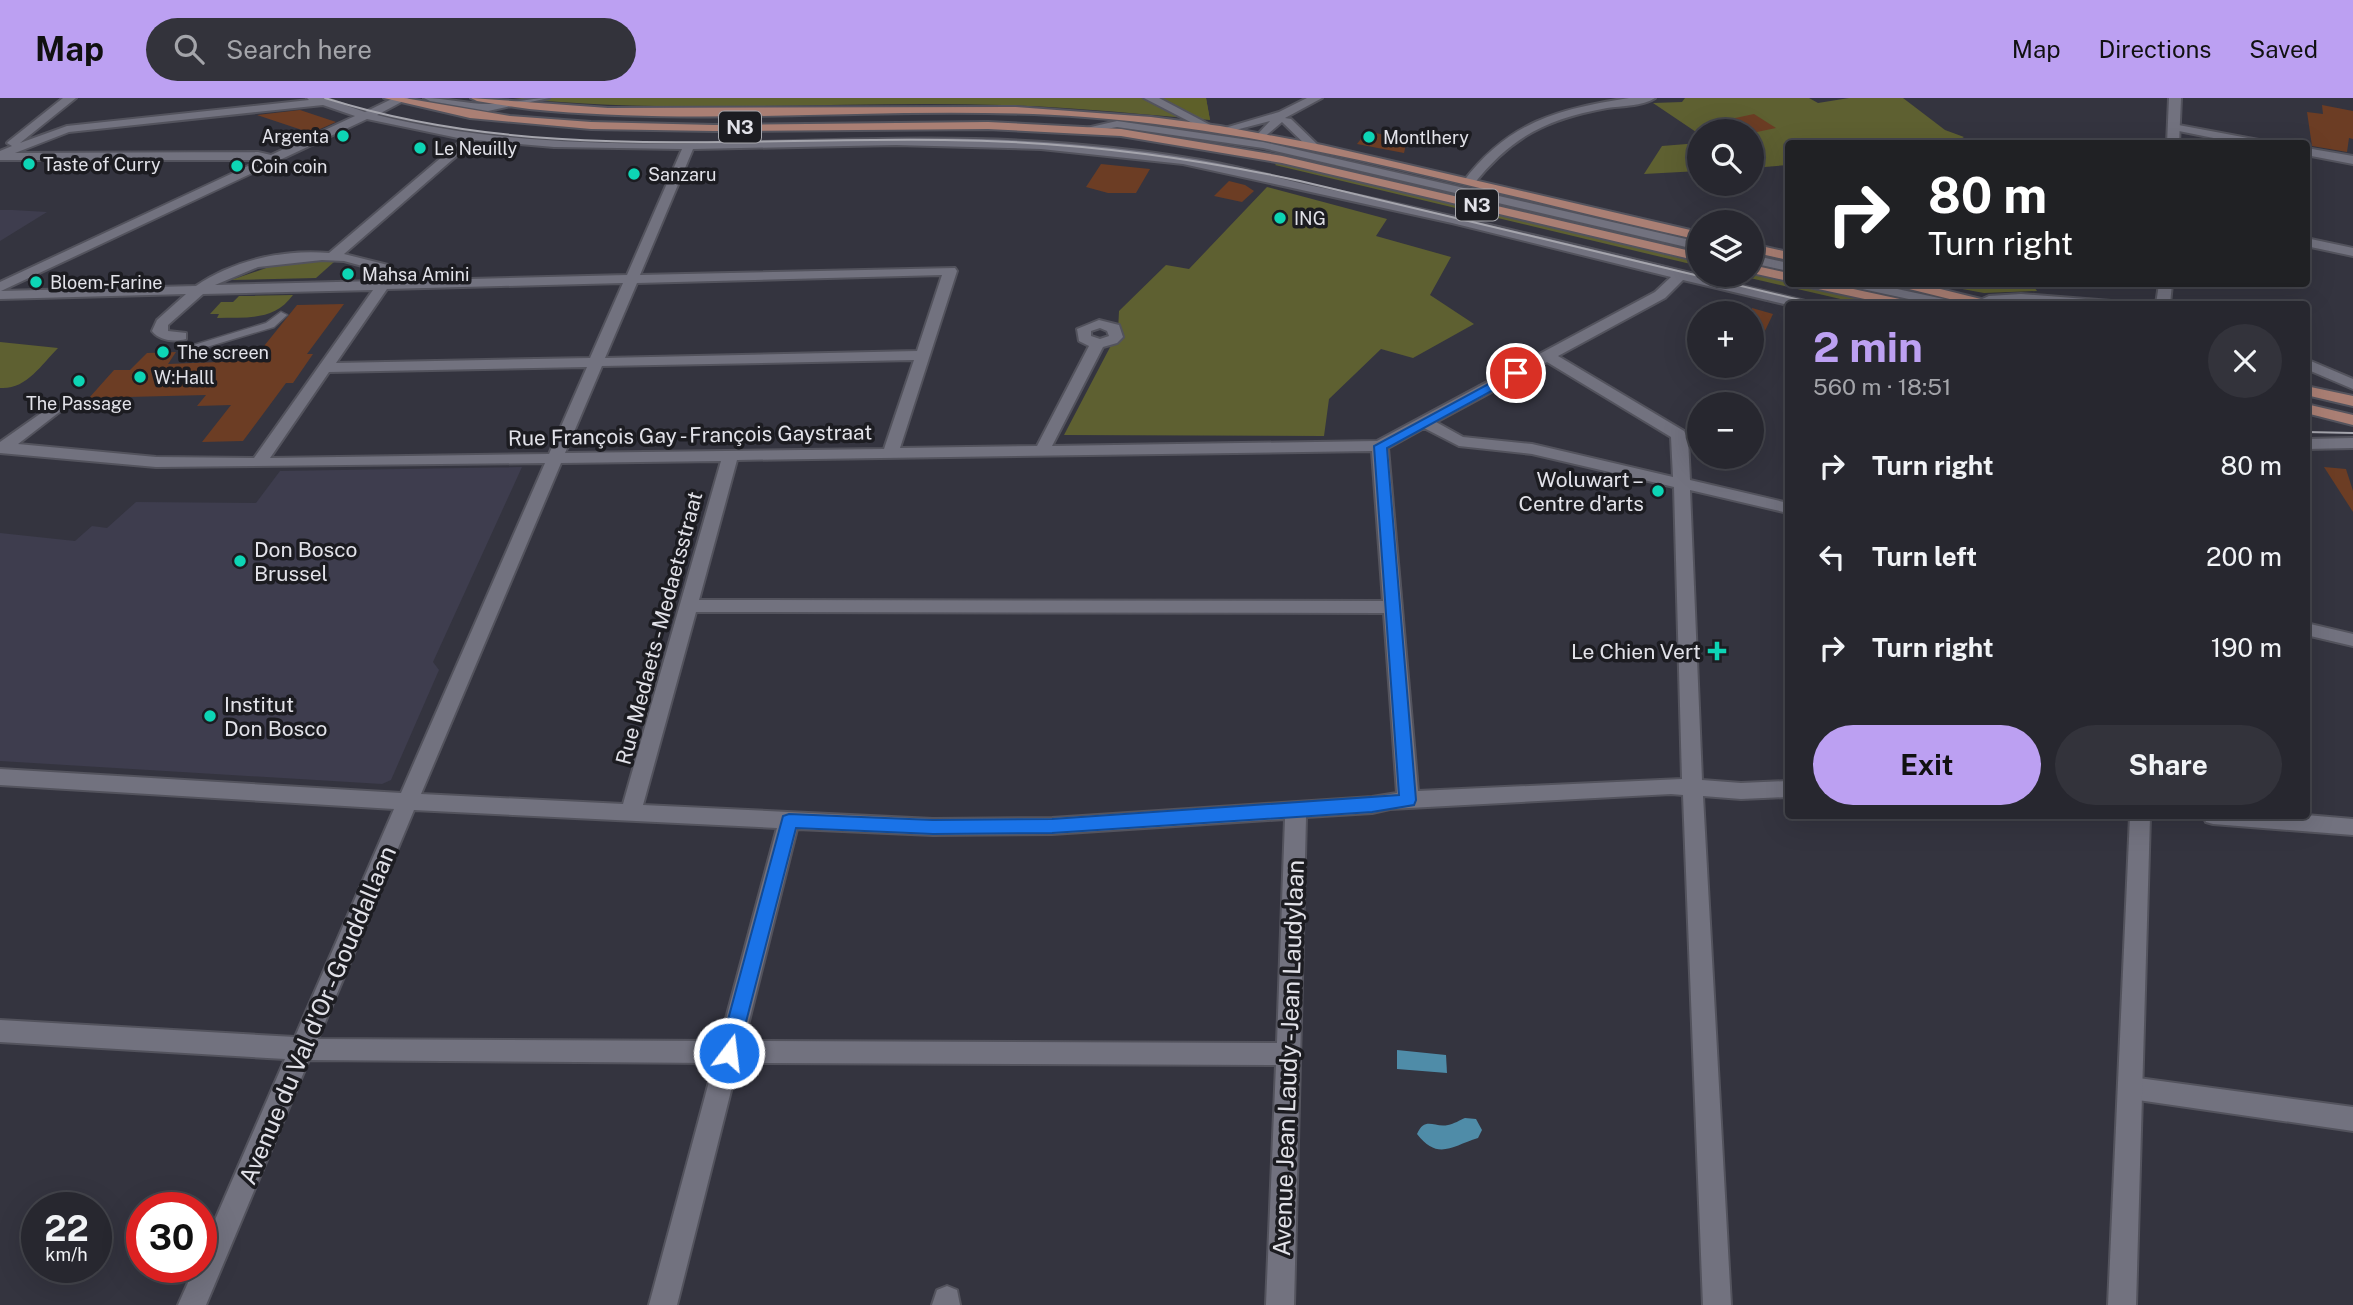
<!DOCTYPE html>
<meta charset="utf-8">
<style>
:root{--surface:#27272f;--page:#33333b;--text:#f1f3f6;--muted:#a4a5aa;--line:#43444b;--accent:#bca0f2}
body{margin:0;font-family:"Public Sans",sans-serif;background:var(--page);color:var(--text);height:100vh;display:flex;flex-direction:column;font-size:26px;white-space:nowrap}
*{box-sizing:border-box;margin:0}
p{font-size:23px;color:var(--muted)}
.icon{flex:none;width:38px;height:38px;fill:none;stroke:currentColor;stroke-width:2;stroke-linecap:round;stroke-linejoin:round}
.map{position:relative;flex:1;overflow:hidden}
.details{position:absolute;left:1785px;top:203px;width:525px;height:518px;display:flex;flex-direction:column;background:var(--surface);border-radius:7px;box-shadow:0 7px 28px #0002,0 0 0 2px var(--line)}
.details>*{flex:none}
.guide{position:absolute;left:1785px;top:42px;width:525px;height:147px;border-radius:7px;box-shadow:0 7px 28px #0002,0 0 0 2px var(--line);background:#202124;color:#fff;overflow:hidden}
.controls{position:absolute;left:1687px;top:21px;display:grid;gap:14px}
.controls a{display:grid;place-items:center;width:77px;height:77px;border-radius:50%;background:var(--surface);box-shadow:0 7px 28px #0002,0 0 0 2px var(--line);font-size:35px}
.speed{position:absolute;left:21px;top:1094px;display:flex;gap:14px;font-size:35px;font-weight:700;text-align:center}
.speed>*{display:grid;place-content:center;width:91px;height:91px;border-radius:50%;background:var(--surface);box-shadow:0 7px 28px #0002,0 0 0 2px var(--line);line-height:1}
.speed small{font-size:18px;font-weight:400}
.speed .limit{border:10px solid #d22;background:#fff;color:#111}
.pin{position:absolute;display:grid;place-items:center;width:60px;height:60px;color:#fff;margin:-30px;border:4px solid #fff;border-radius:50%;box-shadow:0 2px 7px #0007}
.me{position:absolute;width:77px;margin:-38px;rotate:15deg;stroke-linejoin:round;filter:drop-shadow(0 0 5px #0008)}
.turn{display:flex;align-items:center;gap:24px;height:147px;padding:0 28px;font-size:32px}
.turn .icon{width:91px;height:91px;stroke-width:2.5}
.turn b{display:block;font-size:49px;line-height:60px}
.round{display:grid;place-items:center;flex:none;width:74px;height:74px;border-radius:37px;background:var(--page)}
.summary{display:flex;align-items:center;justify-content:space-between;height:119px;padding:0 28px}
h1{font-size:42px;font-weight:700;line-height:52px;color:var(--accent)}
.button{display:flex;gap:14px;margin-top:auto;padding:14px 28px}
.button a{flex:1;height:80px;border-radius:42px;background:var(--accent);color:#111;font-size:28px;font-weight:700;line-height:80px;text-align:center}
.button a+a{background:var(--page);color:var(--text)}
ul{padding:0;list-style:none}
li{display:flex;align-items:center;gap:21px;height:91px;padding:0 28px}
li div{flex:1}
li b{display:block;font-size:26px}
li em{font-style:normal}
header{display:flex;align-items:center;gap:42px;box-sizing:border-box;height:98px;padding:0 35px;background:var(--accent);color:#111}
header strong{font-size:33px}
nav{display:flex;gap:38px;margin-inline-start:auto;font-size:24px}
.search{width:490px;height:63px;background:var(--page);display:flex;align-items:center;gap:18px;box-sizing:border-box;padding:0 24px;border-radius:38px;color:var(--muted);font-size:26px}
.map>svg:first-child{display:block}
.built{fill:#3e3d4e}
.green{fill:#5e6031}
.forest{fill:#5e6029}
.water{fill:#4f8ca8}
.building{fill:#6c3d24}
.lines{fill:none;stroke-linecap:round;stroke-linejoin:round}
.pedestrian-casing{stroke:#53535d;stroke-width:3}
.minor-casing{stroke:#53535d;stroke-width:4}
.tertiary-casing{stroke:#53535d;stroke-width:4}
.primary-casing{stroke:#53535d;stroke-width:4}
.pedestrian{fill:#72727f;fill-rule:evenodd}
.minor{fill:#72727f;fill-rule:evenodd}
.tertiary{fill:#72727f;fill-rule:evenodd}
.primary{fill:#aa7f74;fill-rule:evenodd}
.tram{stroke:#a5a5ad;stroke-width:2}
.route{fill:#1a73e8;stroke:#114b97;stroke-width:2}
.poi-dot{fill:#0dd5b5;stroke:#1c1c21;stroke-width:2.5}
.labels{text-anchor:middle;dominant-baseline:central;stroke-width:7;stroke-linejoin:round;paint-order:stroke}
.far-poi-label{font-size:18px;fill:#e2e2e9;stroke:#1c1c21;text-anchor:start}
.shield{fill:#1c1c21;stroke:#a7a7ad;stroke-width:2}
.shield-label{font-size:19px;font-weight:bold;fill:#e2e2e9}
.street-label{font-size:21px;fill:#e2e2e9;stroke:#1c1c21}
.poi-label{font-size:21px;fill:#e2e2e9;stroke:#1c1c21;text-anchor:end}
.near-street-label{font-size:24px;fill:#e2e2e9;stroke:#1c1c21}
</style>
<header>
<strong>Map</strong>
<div class="search"><svg class="icon" aria-label="search" viewBox="0 0 24 24"><circle cx="10" cy="10" r="6"/><path d="M15 15l6 6"/></svg>Search here</div>
<nav><a>Map</a><a>Directions</a><a>Saved</a></nav>
</header>
<div class="map">
<svg width="2353" height="1207" viewBox="0 0 2353 1207">
<rect width="100%" height="100%" fill="#34343f"/>
<!-- built -->
<g class="built">
<path d="M0 112H13L47 114 0 143Z"/>
<path d="M522 369 433 564 439 572 391 682 382 686 0 663V435L75 443 92 428 107 430 136 404 256 405 280 373Z"/>
</g>
<!-- green -->
<g class="green">
<path d="M513 0H1206L1210 22C1141 16 1072 9 1003 7 840 2 676 17 513 0Z"/>
<path d="M1685 0H1809L1818 5 1849 0H1903L1945 32 1964 39 1953 46H1788V67L1752 70V33H1699V36L1653 5 1682 4Z"/>
<path d="M1699 45V73L1644 76 1662 48Z"/>
<path d="M1278 64 1699 163V168L1275 67Z"/>
<path d="M1267 89 1387 121 1376 138 1451 159 1430 197 1474 226 1413 260 1381 251 1329 301 1324 338 1064 337 1118 234 1119 213 1166 167 1189 171Z"/>
<path d="M311 164H334L316 180 231 182 269 169Z"/>
<path d="M1752 176 1882 206H1862L1737 177Z"/>
<path d="M1935 186H2032L2037 193 1984 195Z"/>
<path d="M293 197C274 223 248 219 217 220L219 216H210L221 204H233L239 198Z"/>
<path d="M0 244 58 250C41 267 26 292 0 290Z"/>
</g>
<!-- forest -->
<path class="forest" d="M1156 0H1206L1210 22Z"/>
<!-- water -->
<g class="water">
<path d="M1397 952 1446 957 1447 975 1397 971Z"/>
<path d="M1465 1020 1476 1021 1482 1032 1478 1040C1452 1048 1438 1063 1417 1036 1425 1018 1434 1030 1448 1027 1454 1026 1460 1022 1465 1020Z"/>
</g>
<!-- building -->
<g class="building">
<path d="M2322 7 2353 13V41L2349 40 2347 54 2312 48 2307 14 2323 16Z"/>
<path d="M300 12 336 24 311 35 257 17Z"/>
<path d="M1754 16 1776 30 1752 35 1744 33 1726 22Z"/>
<path d="M1367 33 1407 42 1404 55 1357 46Z"/>
<path d="M1101 66 1150 71 1136 95H1108L1086 89Z"/>
<path d="M1229 83 1245 87 1254 93 1242 104 1214 98Z"/>
<path d="M344 206 307 256H313L293 285H286L243 343 202 344 231 307 197 308 206 297 89 300 114 272H130L147 255 176 254 168 266 243 263 247 259 256 258 297 207Z"/>
<path d="M1752 210 1773 216 1764 235 1752 232Z"/>
<path d="M2324 369 2346 371 2353 393V414Z"/>
</g>
<g class="lines">
<!-- pedestrian casing -->
<g class="pedestrian-casing">
<path id="pedestrian" d="M281 214 287 217 274 229 190 254 184 250 266 225Z"/>
</g>
<!-- minor casing -->
<g class="minor-casing">
<g id="minor">
<path d="M63 0H76L20 45 67 28 309 2 307 0H324L365 14 394 0H409L377 17C594 71 823 29 1044 44 1102 48 1160 54 1217 65 1253 72 1288 83 1323 90 1485 124 1645 164 1805 203L1807 206 1788 207 1683 182 1665 200 1558 258 1684 333 1688 341 1690 382 1788 405V415L1690 392 1702 682 1741 685 1788 683V699L1741 701 1703 698 1731 1207H1703L1683 697 1671 696 1390 711 1372 715 1306 719 1294 1207H1266L1276 967 738 965 677 1207H649L714 965 309 962 206 1207H178L195 1169H201V1154L285 961 0 944V922L295 939 394 711 0 687V671L401 695 545 365 156 369 0 355V344L57 304 62 306 65 309 62 312 18 346 156 359 254 360 373 192 203 196 168 227V233L186 235V241C174 244 160 243 152 233L157 222 186 196 0 201V184L261 62H0V53L12 48 7 45 9 43ZM323 7 355 18 271 57 258 54 15 55 69 34ZM367 21 463 41 329 155C285 151 233 162 196 188L1 193ZM475 42 554 49 682 51 627 177 391 183 393 178 388 167 344 156ZM896 47 1041 51 1183 66 1452 125 1671 179 1655 194 1377 343 1052 348 1103 249 1117 245 1123 239 1119 227 1099 222 1077 231 1079 243 1089 248 1037 348 900 350 957 173 955 170 640 177 693 51ZM322 162 344 163 377 172 378 183 215 187 258 169ZM942 177 917 253 605 260 637 185ZM623 185 590 260 336 265 387 191ZM1100 230 1107 233 1109 238 1100 241 1091 238V233ZM914 262 884 351 565 355 602 268ZM1547 264 1671 339 1673 379 1532 346 1463 339 1436 324ZM587 269 549 356 270 360 329 274ZM1424 330 1459 348 1532 356 1674 389 1682 681 1418 693 1388 350ZM1372 353 1383 503 699 502 737 362ZM721 363 623 706 421 696 561 365ZM696 514 1384 515 1397 695 1372 699 1052 720 933 721 643 707ZM414 712 777 730 720 943 318 941ZM1285 721 1277 945 744 943 797 731 933 737 1052 736Z"/>
<path d="M424 0C446 0 466 6 487 6 505 7 528 0 549 0L488 13 430 3Z"/>
<path d="M1144 0H1159L1214 29 1204 31Z"/>
<path d="M1629 0H1655C1643 8 1621 8 1607 10 1547 21 1512 38 1473 87L1463 84C1508 24 1558 11 1629 0Z"/>
<path d="M1117 23 1263 44 1699 144V152L1263 50 1117 29 1084 35 1078 32Z"/>
<path d="M2173 26 2264 43 2269 46H2243L2169 31V27Z"/>
<path d="M2306 50 2353 58V66L2306 57Z"/>
<path d="M2306 140 2353 150V158L2306 148Z"/>
<path d="M1752 157 1788 165V173L1752 165Z"/>
<path d="M1851 186H1874L1953 203 1955 206H1932L1853 189Z"/>
<path d="M2306 525 2353 536V548L2306 537Z"/>
<path d="M2306 717 2353 721V737L2213 726 2206 724 2203 718Z"/>
<path d="M2131 979 2353 1009V1033L2131 1001 2122 998 2119 990 2122 982Z"/>
<path d="M947 1188 957 1192 960 1207H932L937 1192Z"/>
</g>
</g>
<!-- tertiary casing -->
<g class="tertiary-casing">
<g id="tertiary">
<path d="M1307 0H1322L1285 20 1291 21 1319 48V52H1311L1282 24 1262 41 1256 38 1270 23 1224 35 1218 32 1279 14Z"/>
<path d="M2169 0H2181L2179 46H2167Z"/>
<path d="M2159 186H2172L2170 206H2156Z"/>
<path d="M2021 196 2111 203 2113 206 2021 204 1971 206 1989 198Z"/>
<path d="M2306 261 2353 281V291L2306 271Z"/>
<path d="M2353 340V350L2306 351V341Z"/>
<path d="M2130 718H2150L2136 1207H2108Z"/>
</g>
</g>
<!-- primary casing -->
<g class="primary-casing">
<g id="primary">
<path d="M384 0H404L510 18 591 24 714 27 988 24 1121 31 1282 58 1699 155V163L1282 65 1121 38 988 31 714 33 591 31 470 20Z"/>
<path d="M471 0 608 10 1016 9 1151 19 1220 28 1322 47 1699 134V142C1495 97 1294 35 1085 19 907 6 727 28 551 13 526 11 501 7 477 3Z"/>
<path d="M1752 146 1788 154V162L1752 154Z"/>
<path d="M1752 167 1788 175V183L1752 175Z"/>
<path d="M1807 186H1830L1909 203 1911 206H1888L1809 189Z"/>
<path d="M1899 186H1920L1989 203 1991 206H1970L1901 189Z"/>
<path d="M2306 288 2353 298V308L2306 297Z"/>
<path d="M2306 306 2353 317V327L2306 315Z"/>
</g>
</g>
<!-- pedestrian -->
<use href="#pedestrian" class="pedestrian"/>
<!-- minor -->
<use href="#minor" class="minor"/>
<!-- tertiary -->
<use href="#tertiary" class="tertiary"/>
<!-- primary -->
<use href="#primary" class="primary"/>
<!-- tram -->
<g class="tram">
<path d="M325 0C527 64 735 39 944 42 1064 43 1181 57 1300 83L1817 206"/>
<path d="M2306 334 2353 335"/>
</g>
</g>
<!-- route -->
<path class="route" d="M1516 271 1521 272V277L1387 350 1416 702 1414 707 1372 714 1052 735 933 736 796 730 738 955 736 962 729 964 721 962 719 955 783 718 789 716 933 722 1052 721 1399 697 1374 348Z"/>
<!-- markers -->
<g class="poi-dot">
<circle cx="343" cy="38" r="7"/>
<circle cx="1369" cy="39" r="7"/>
<circle cx="420" cy="50" r="7"/>
<circle cx="29" cy="66" r="7"/>
<circle cx="237" cy="68" r="7"/>
<circle cx="634" cy="76" r="7"/>
<circle cx="1280" cy="120" r="7"/>
<circle cx="348" cy="176" r="7"/>
<circle cx="36" cy="184" r="7"/>
<circle cx="163" cy="254" r="7"/>
<circle cx="140" cy="279" r="7"/>
<circle cx="79" cy="283" r="7"/>
<circle cx="1658" cy="393" r="7"/>
<circle cx="240" cy="463" r="7"/>
<path d="M1713.5 542.5h7v7h7v7h-7v7h-7v-7h-7v-7h7z"/>
<circle cx="210" cy="618" r="7"/>
</g>
<g class="labels">
<!-- far-poi labels -->
<g class="far-poi-label">
<text x="329" y="38" text-anchor="end">Argenta</text>
<text x="1383" y="39">Montlhery</text>
<text x="434" y="50">Le Neuilly</text>
<text x="43" y="66">Taste of Curry</text>
<text x="251" y="68">Coin coin</text>
<text x="648" y="76">Sanzaru</text>
<text x="1294" y="120">ING</text>
<text x="362" y="176">Mahsa Amini</text>
<text x="50" y="184">Bloem-Farine</text>
<text x="177" y="254">The screen</text>
<text x="154" y="279">W:Halll</text>
<text x="79" y="305" text-anchor="middle">The Passage</text>
</g>
<!-- shield labels -->
<g class="shield">
<rect x="719" y="13.5" width="42" height="31" rx="5"/>
<rect x="1456" y="91.5" width="42" height="31" rx="5"/>
</g>
<g class="shield-label">
<text x="740" y="29">N3</text>
<text x="1477" y="107">N3</text>
</g>
<!-- street labels -->
<g class="street-label">
<text transform="translate(690 337) rotate(-1)">Rue François Gay - François Gaystraat</text>
<text transform="translate(659 530) rotate(-75)">Rue Medaets - Medaetsstraat</text>
</g>
<!-- poi labels -->
<g class="poi-label">
<text x="1644" y="381">Woluwart –<tspan x="1644" dy="24">Centre d'arts</tspan></text>
<text x="254" y="451" text-anchor="start">Don Bosco<tspan x="254" dy="24">Brussel</tspan></text>
<text x="1701" y="553">Le Chien Vert</text>
<text x="224" y="606" text-anchor="start">Institut<tspan x="224" dy="24">Don Bosco</tspan></text>
</g>
<!-- near-street labels -->
<g class="near-street-label">
<text transform="translate(317 917) rotate(-67)">Avenue du Val d'Or - Gouddallaan</text>
<text transform="translate(1288 960) rotate(-88)">Avenue Jean Laudy - Jean Laudylaan</text>
</g>
</g>
</svg>
<div class="controls">
<a><svg class="icon" aria-label="search" viewBox="0 0 24 24"><circle cx="10" cy="10" r="6"/><path d="M15 15l6 6"/></svg></a>
<a><svg class="icon" aria-label="layers" viewBox="0 0 24 24"><path d="M12 4l9 5-9 5-9-5zM3 14l9 5 9-5"/></svg></a>
<a>+</a>
<a>−</a>
</div>
<div class="speed"><div>22<small>km/h</small></div><div class="limit">30</div></div>
<div class="pin" style="left:1516px;top:275px;background:#d93025"><svg class="icon" aria-label="arrive" viewBox="0 0 24 24"><path d="M6 21V4h12l-3 4 3 4H6"/></svg></div>
<svg class="me" style="left:729px;top:955px" viewBox="-20 -20 40 40"><circle r="17" fill="#1a73e8" stroke="#fff" stroke-width="3"/><path d="M0-11L8 9 0 5-8 9z" fill="#fff"/></svg>
<div class="guide">
<div class="turn"><svg class="icon" aria-label="right" viewBox="0 0 24 24"><path d="M7 20v-9h11M14 6l5 5-5 5"/></svg><div><b>80 m</b>Turn right</div></div>
</div>
<section class="details">
<div class="summary"><div><h1>2 min</h1><p>560 m · 18:51</p></div><a class="round"><svg class="icon" aria-label="close" viewBox="0 0 24 24"><path d="M6 6l12 12M18 6L6 18"/></svg></a></div>
<ul>
<li><svg class="icon" aria-label="right" viewBox="0 0 24 24"><path d="M7 20v-9h11M14 6l5 5-5 5"/></svg><div><b>Turn right</b></div><em>80 m</em></li>
<li><svg class="icon" aria-label="left" viewBox="0 0 24 24"><path d="M17 20v-9H6M10 6l-5 5 5 5"/></svg><div><b>Turn left</b></div><em>200 m</em></li>
<li><svg class="icon" aria-label="right" viewBox="0 0 24 24"><path d="M7 20v-9h11M14 6l5 5-5 5"/></svg><div><b>Turn right</b></div><em>190 m</em></li>
</ul>
<div class="button"><a>Exit</a><a>Share</a></div>
</section>
</div>
